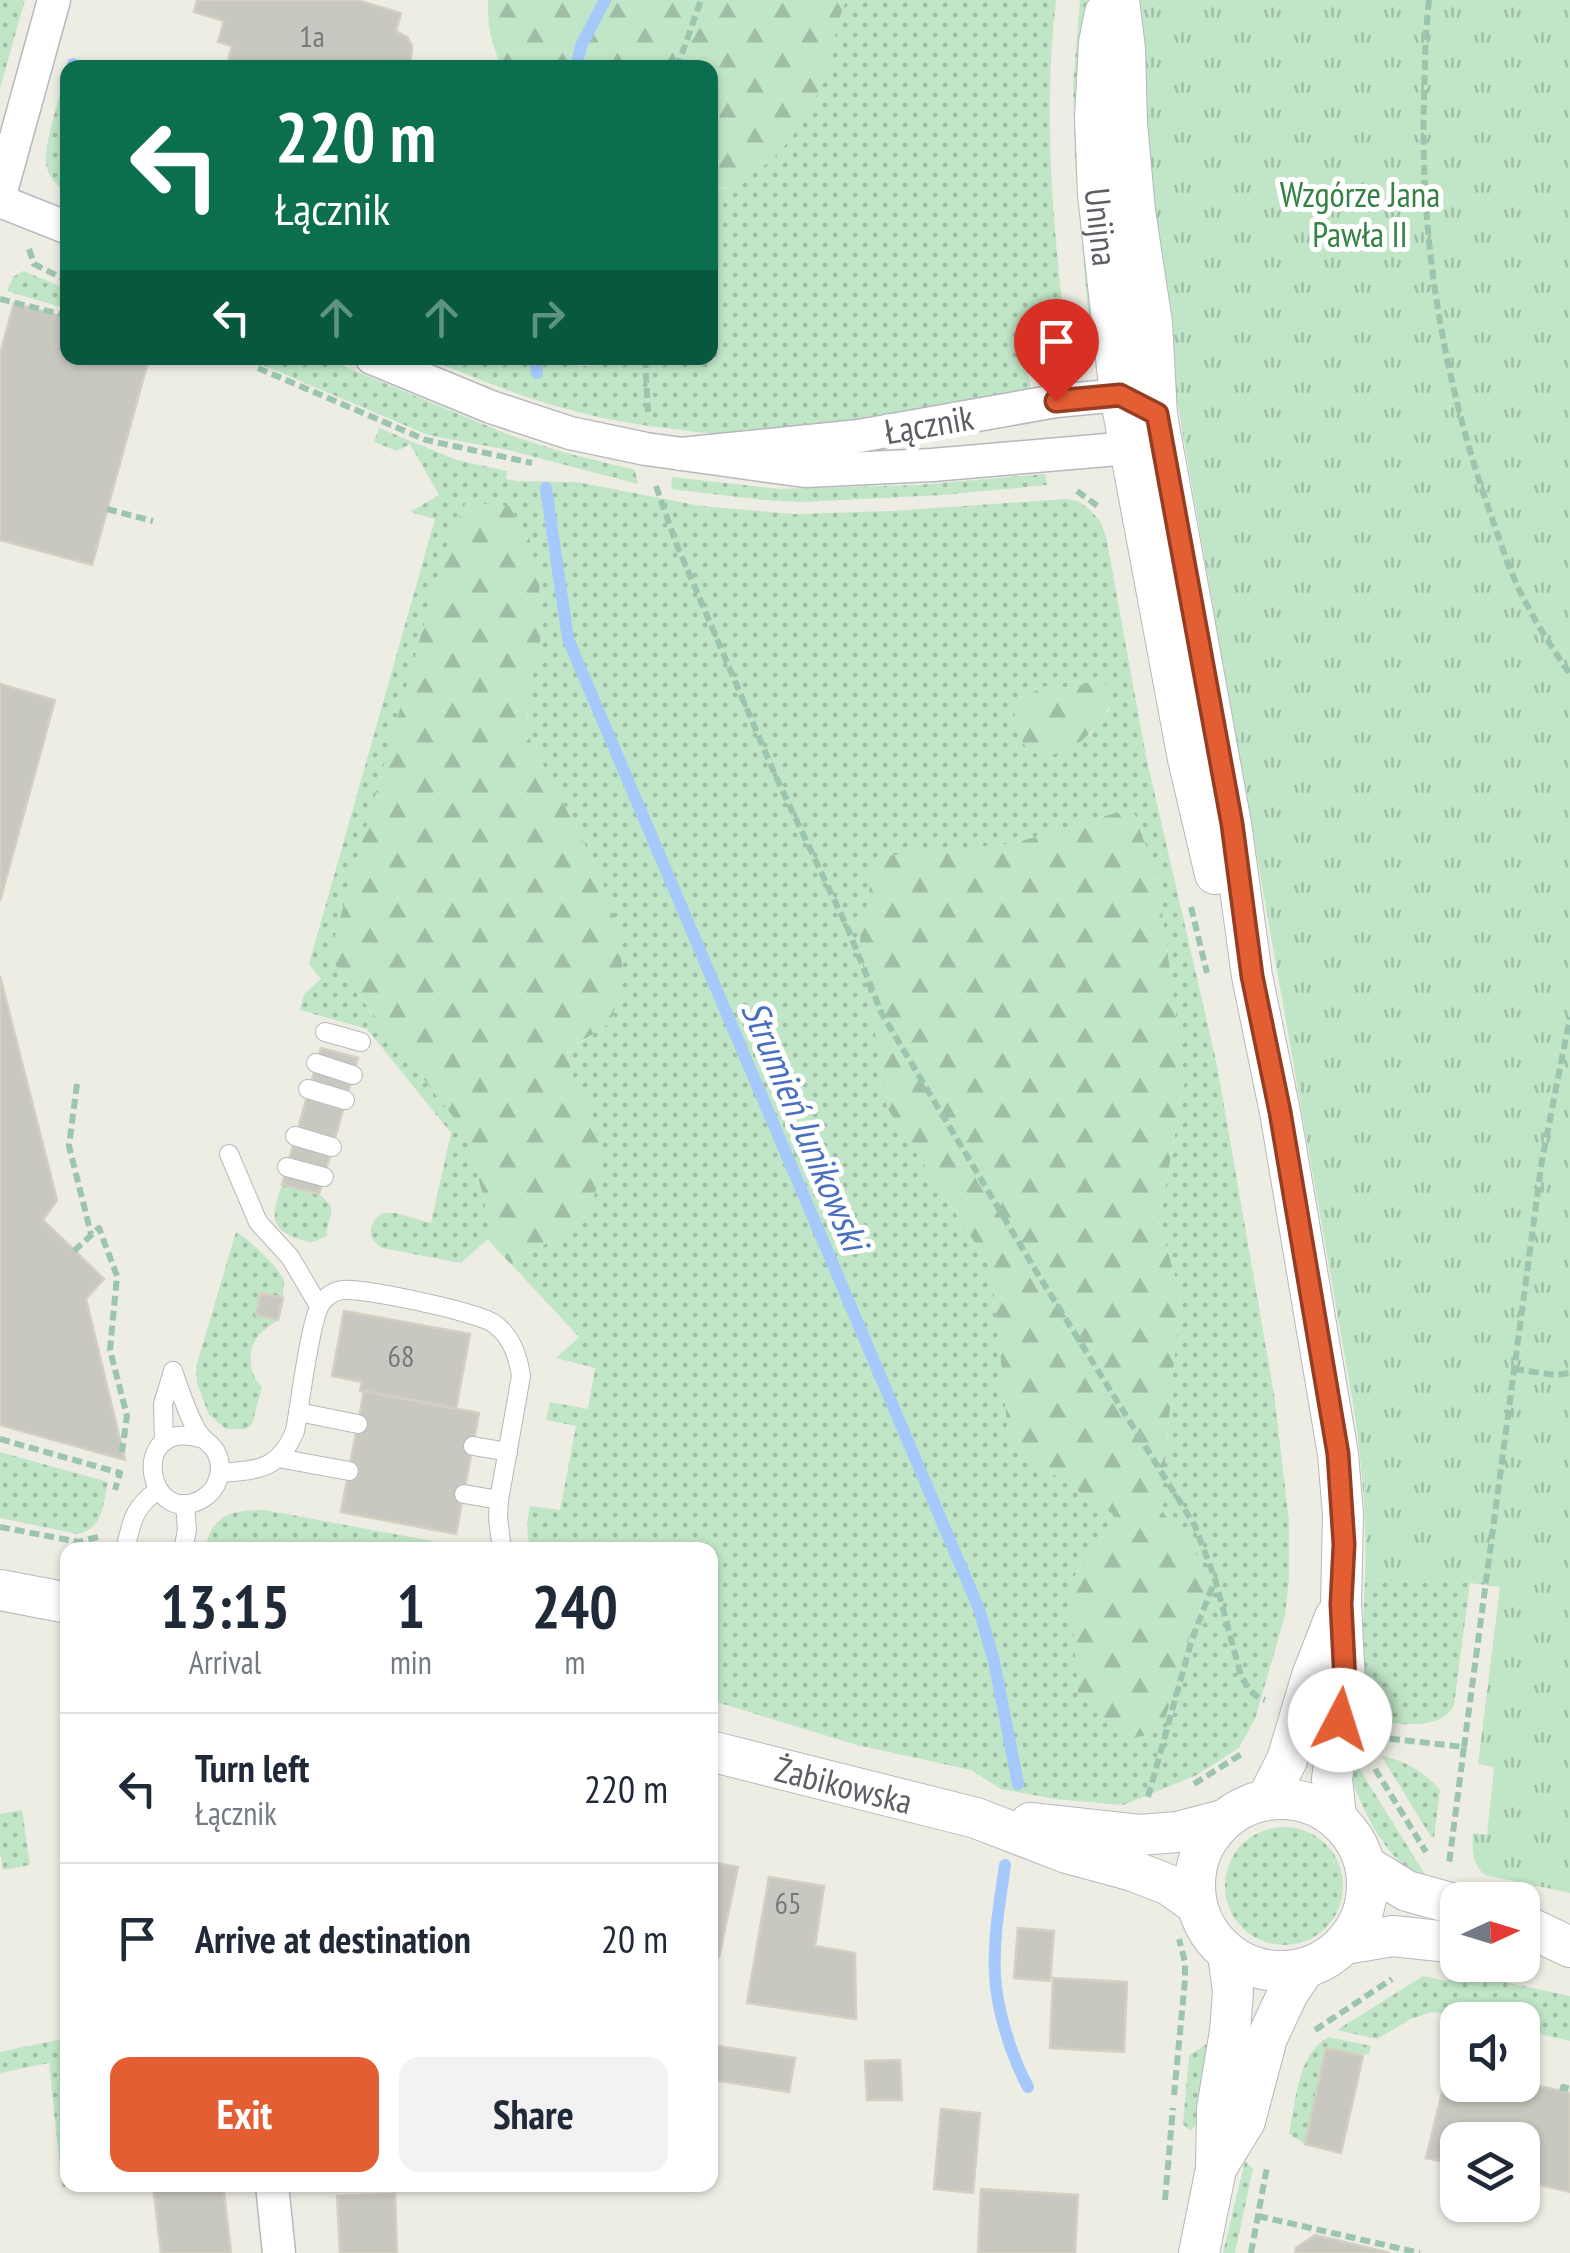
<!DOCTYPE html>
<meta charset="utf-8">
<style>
:root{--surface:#fff;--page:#f2f2f3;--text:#1f2937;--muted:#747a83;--line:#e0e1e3;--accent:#e45e34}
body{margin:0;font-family:"PT Sans Narrow",sans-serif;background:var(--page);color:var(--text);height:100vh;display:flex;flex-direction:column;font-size:38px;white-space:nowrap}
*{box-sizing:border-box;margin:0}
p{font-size:32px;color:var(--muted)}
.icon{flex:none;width:55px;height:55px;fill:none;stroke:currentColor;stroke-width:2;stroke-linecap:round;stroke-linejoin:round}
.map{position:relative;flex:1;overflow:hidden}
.drawer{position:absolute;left:60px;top:1542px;width:658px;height:650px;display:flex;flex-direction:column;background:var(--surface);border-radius:20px;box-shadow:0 2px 8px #0004}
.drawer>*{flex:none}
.hud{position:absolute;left:60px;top:60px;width:658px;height:305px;border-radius:20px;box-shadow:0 2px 8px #0004;background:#0b6e4f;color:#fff;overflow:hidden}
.needle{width:65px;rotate:86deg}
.tools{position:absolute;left:1440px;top:1882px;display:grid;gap:20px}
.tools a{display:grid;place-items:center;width:100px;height:100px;border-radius:20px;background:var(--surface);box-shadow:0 2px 8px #0004;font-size:50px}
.pin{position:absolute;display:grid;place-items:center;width:85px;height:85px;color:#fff;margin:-102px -42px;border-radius:50% 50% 50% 0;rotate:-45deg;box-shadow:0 0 10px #0007}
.pin .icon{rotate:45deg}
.me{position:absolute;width:110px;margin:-55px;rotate:5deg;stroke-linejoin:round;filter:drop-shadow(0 0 8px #0008)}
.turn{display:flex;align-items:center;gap:35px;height:210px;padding:0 50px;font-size:45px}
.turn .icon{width:130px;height:130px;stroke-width:2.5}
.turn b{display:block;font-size:70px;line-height:85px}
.lanes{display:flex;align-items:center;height:95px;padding:0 50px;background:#0003;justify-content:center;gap:50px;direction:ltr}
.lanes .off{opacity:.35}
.eta{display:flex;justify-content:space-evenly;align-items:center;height:170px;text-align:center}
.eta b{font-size:60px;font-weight:700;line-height:70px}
.button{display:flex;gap:20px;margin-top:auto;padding:20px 50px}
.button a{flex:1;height:115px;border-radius:20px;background:var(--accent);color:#fff;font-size:40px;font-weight:700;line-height:115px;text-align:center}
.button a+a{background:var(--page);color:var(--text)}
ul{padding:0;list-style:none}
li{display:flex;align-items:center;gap:30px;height:150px;padding:0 50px;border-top:2px solid var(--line)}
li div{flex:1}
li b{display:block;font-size:38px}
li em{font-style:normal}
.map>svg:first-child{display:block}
.grass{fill:url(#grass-dots);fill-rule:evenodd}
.forest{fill:url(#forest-firs)}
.park{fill:url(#park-tufts)}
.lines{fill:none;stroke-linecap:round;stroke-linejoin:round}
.stream{stroke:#a6c9fc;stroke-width:12}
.building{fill:#c9c8c0;stroke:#d3d0c2;stroke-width:2.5}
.service-casing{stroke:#b6b8be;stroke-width:20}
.minor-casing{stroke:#b6b8be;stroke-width:35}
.tertiary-casing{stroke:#b6b8be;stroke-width:42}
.path{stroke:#9bc5ae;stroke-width:6;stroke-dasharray:10 5;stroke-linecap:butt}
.service{stroke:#fff;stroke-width:18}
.minor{stroke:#fff;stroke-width:32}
.tertiary{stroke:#fff;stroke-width:40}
.route-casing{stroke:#943d22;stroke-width:25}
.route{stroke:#e45e34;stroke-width:18}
.labels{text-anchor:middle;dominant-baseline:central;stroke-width:10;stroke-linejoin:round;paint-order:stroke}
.number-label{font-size:30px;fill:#77787b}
.park-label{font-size:35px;fill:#368146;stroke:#fff}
.street-label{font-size:35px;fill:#5c5e64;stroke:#fff}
.water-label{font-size:38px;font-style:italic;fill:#486fc0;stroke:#fff}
</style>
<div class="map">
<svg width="1570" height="2253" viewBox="0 0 1570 2253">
<defs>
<pattern id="grass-dots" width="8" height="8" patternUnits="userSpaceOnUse" patternTransform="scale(2.5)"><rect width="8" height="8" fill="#c1e5c7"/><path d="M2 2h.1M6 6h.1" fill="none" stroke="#a0bda5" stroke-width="1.8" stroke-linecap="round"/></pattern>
<pattern id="forest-firs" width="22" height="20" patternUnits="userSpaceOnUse" patternTransform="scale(2.5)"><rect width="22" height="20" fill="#c1e5c7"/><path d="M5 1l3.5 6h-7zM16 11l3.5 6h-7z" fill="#a0bda5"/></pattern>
<pattern id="park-tufts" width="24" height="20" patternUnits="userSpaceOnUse" patternTransform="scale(2.5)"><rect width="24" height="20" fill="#c1e5c7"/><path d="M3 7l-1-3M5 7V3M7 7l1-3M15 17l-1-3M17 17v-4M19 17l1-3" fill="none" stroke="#a0bda5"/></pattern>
</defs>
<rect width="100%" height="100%" fill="#eeede4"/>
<!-- grass -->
<g class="grass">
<path d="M0 0H25L0 88Z"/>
<path d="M847 0H1056C1044 101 1051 200 1062 302 1060 332 1057 351 1025 361L1032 392C929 410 826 435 721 434 706 434 691 431 675 429 582 420 512 394 427 358H570L578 366 632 364V358H710V191L726 188 832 52 838 16Z"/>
<path d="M1080 0H1089L1085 34 1095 324C1091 347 1082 363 1065 378L1069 363 1077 355 1083 344 1088 311 1075 162 1073 85Z"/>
<path d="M67 70V193C58 186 50 179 47 168 41 148 62 92 67 70Z"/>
<path d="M23 271 67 289V309L7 291 13 277Z"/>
<path d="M265 358H324L512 436 566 453 635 470 638 484 508 450 428 435 260 364Z"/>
<path d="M379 428 457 460 507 471 506 479 517 481 577 482 701 506 794 514 891 511 1066 499 1078 501 1090 510 1100 521 1106 536 1146 756 1217 1065 1274 1394 1289 1521V1580L1285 1615 1273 1657 1255 1719 1239 1748 1197 1775 1123 1805 1055 1799 1001 1789 971 1770 857 1745 710 1700V1550H529L527 1524 530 1506 560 1510 576 1426 546 1420 550 1402 588 1409 595 1368 556 1358 579 1337 511 1264 556 1238 590 1212V1106L573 1083 567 1050 586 1039 600 874 528 736 527 689 540 645 329 957 468 1136 496 1249 488 1239 461 1263 382 1248C366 1238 368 1222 383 1213H396L431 1223 451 1133 367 1029 300 1010 304 994 321 979 309 964 435 519 410 512 439 495 410 444 397 451 374 442ZM1048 685 1070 688 1110 708 1089 736ZM1132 808 1157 876 1185 1080 1159 1221 1180 1294 1161 1510 1196 1554 1209 1587 1191 1632 1070 1582 1120 1518 1009 1445 992 1269 887 1108 876 858 1014 843Z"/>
<path d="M1045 474 1047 485 943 495 801 502 763 500 671 489 672 477 779 489 918 485Z"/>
<path d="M282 1184 319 1194 331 1205C333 1218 325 1225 327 1236 322 1237 317 1241 312 1242 308 1243 300 1239 296 1238 265 1227 275 1208 282 1184Z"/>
<path d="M236 1232C246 1236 281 1269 284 1281 284 1282 283 1296 283 1298L256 1315 278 1320C273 1324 268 1327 263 1331 246 1345 247 1373 262 1387L252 1424 246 1429H226L209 1415 197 1383 196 1367Z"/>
<path d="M0 1452 108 1482C103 1504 104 1528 78 1534L0 1518Z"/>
<path d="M265 1510 432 1541 454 1550H205C211 1514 232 1510 265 1510Z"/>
<path d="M1365 1579 1470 1583 1454 1705C1441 1735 1379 1722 1354 1717L1361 1662Z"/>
<path d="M1381 1755C1404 1761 1424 1771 1440 1790L1434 1838 1431 1837Z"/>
<path d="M1353 1762 1357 1765 1426 1876 1424 1883C1383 1853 1364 1816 1348 1768Z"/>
<path d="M22 1810 30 1865 3 1870 0 1852V1814Z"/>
<circle cx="1284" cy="1886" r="59"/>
<path d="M1467 1974 1570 1996V2041L1523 2030 1522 2020H1482L1455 2014 1431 2012 1411 2019 1377 2039 1337 2030 1423 1976 1446 1981Z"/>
<path d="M1329 2037 1371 2046 1369 2055 1364 2054 1363 2056 1326 2048 1305 2144 1289 2134C1296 2102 1297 2053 1329 2037Z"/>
<path d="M67 2038 68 2185H85L62 2187 49 2063 0 2073V2052Z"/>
<path d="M1208 2043 1212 2044 1197 2124 1190 2131 1183 2124 1189 2056Z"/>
<path d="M1245 2161 1253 2169 1235 2253H1223Z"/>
</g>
<!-- forest -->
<g class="forest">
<path d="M488 0H847C837 17 837 33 832 52 817 112 775 180 710 191V68L499 67 501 65C491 43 487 24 488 0Z"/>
<path d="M466 502 509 506 528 533 539 579 540 645 527 689 528 736 600 874 620 937 623 982 610 1023 567 1050 573 1083 590 1106 603 1163 590 1212 556 1238 511 1264 496 1249 468 1136 329 957 448 541Z"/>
<path d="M1098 680 1111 686C1120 719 1052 779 1025 746 1019 738 1017 725 1014 716L1019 699 1048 685 1070 688Z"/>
<path d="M1132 808 1157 876 1185 1080 1159 1221 1180 1294 1161 1510 1196 1554 1209 1587 1191 1632 1161 1732 1123 1740 1078 1693 1070 1582 1119 1518 1009 1445 992 1269 887 1108 860 939 876 857 1014 843Z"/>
</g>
<!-- park -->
<path class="park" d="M1137 0H1570V1893L1485 1875C1472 1865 1472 1849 1473 1833L1487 1835 1494 1767 1478 1764 1500 1587 1470 1583 1365 1579C1367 1517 1362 1464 1353 1403L1169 355 1150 232Z"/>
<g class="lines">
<!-- stream -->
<g class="stream">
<path d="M73 64 77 68"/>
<path d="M576 68 581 46 605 0"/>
<path d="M535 358 537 373"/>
<path d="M546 488 568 639 979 1609 994 1661 1018 1784"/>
<path d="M1005 1865C1000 1901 993 1938 995 1974 996 2008 1012 2058 1028 2087"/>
</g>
</g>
<!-- building -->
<g class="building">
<path d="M197 0H357L401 13 396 31 407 37 412 45V52L410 60 399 68H226L232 46 218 42 224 21 194 12Z"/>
<path d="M14 303 68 318V358H149L92 565 0 540V354Z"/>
<path d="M0 684 55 700 0 901Z"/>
<path d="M0 976 57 1200 43 1220 104 1279 86 1299 125 1460 0 1425Z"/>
<path d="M321 1048 358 1058 319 1194 282 1184Z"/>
<path d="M261 1293 283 1298 278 1320 256 1315Z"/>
<path d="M344 1311 470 1334 456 1409 360 1391 362 1382 332 1376Z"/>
<path d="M364 1391 479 1413 456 1534 341 1512Z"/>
<path d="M710 1862 738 1867 719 1957 710 1955Z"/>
<path d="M769 1877 824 1886 815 1946 855 1953 856 2019 747 2003Z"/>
<path d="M1018 1928 1054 1931 1050 1981 1014 1978Z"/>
<path d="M1053 1978 1127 1982 1124 2052 1050 2048Z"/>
<path d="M718 2046 795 2058 789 2092 713 2080Z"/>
<path d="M1326 2048 1363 2056 1341 2153 1305 2144Z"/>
<path d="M900 2060 902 2100H867L865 2061Z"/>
<path d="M1449 2064 1458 2066V2085H1522V2082L1570 2093V2192L1522 2181V2140H1458V2165L1426 2158Z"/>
<path d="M941 2109 980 2113 973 2193 934 2189Z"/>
<path d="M153 2185H223L231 2253H161Z"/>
<path d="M981 2189 1078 2195 1075 2253H978Z"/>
<path d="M395 2194 397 2253H340L337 2196Z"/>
<path d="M1315 2235 1390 2253H1295L1296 2248Z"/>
</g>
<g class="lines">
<!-- service casing -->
<g class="service-casing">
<g id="service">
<path d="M325 1032 361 1042"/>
<path d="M316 1063 353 1075"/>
<path d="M308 1089 345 1100"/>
<path d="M295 1136 332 1147"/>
<path d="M229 1154 258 1222 290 1257 319 1306"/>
<path d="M287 1167 324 1177"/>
<path d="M173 1371C180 1391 186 1410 196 1429 201 1439 210 1442 216 1452 225 1469 218 1490 202 1499 147 1530 127 1418 200 1438"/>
<path d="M298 1412 358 1424"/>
<path d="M164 1442 163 1404 173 1371"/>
<path d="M473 1446 508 1452"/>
<path d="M278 1458 349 1471"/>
<path d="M220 1473C258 1470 279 1470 295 1431 300 1406 310 1317 322 1302 327 1296 334 1291 342 1290 360 1287 477 1312 493 1323 511 1335 518 1355 521 1376L499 1500 498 1518 502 1550"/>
<path d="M464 1494 499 1500"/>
<path d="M125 1550C132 1521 133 1508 158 1490"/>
<path d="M183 1550 187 1530 185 1504"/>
</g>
</g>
<!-- minor casing -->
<g class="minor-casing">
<g id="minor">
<path d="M0 195 54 0"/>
<path d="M0 201 68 228"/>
<path d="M372 358 491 407 570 433 646 449 805 471 932 465 1130 448 1157 415 1120 395 1056 401 859 436 681 454"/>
<path d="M272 2185 279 2253"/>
</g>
</g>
<!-- tertiary casing -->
<g class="tertiary-casing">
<g id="tertiary">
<path d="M1119 0 1125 49 1127 123 1135 211 1152 323 1157 415 1231 824 1252 976 1280 1112 1338 1454 1343 1515 1341 1604 1345 1683 1332 1779 1336 1817"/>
<path id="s1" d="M1105 13 1099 43 1095 118 1098 194 1120 395 1188 759 1215 874"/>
<path d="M0 1590 68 1603"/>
<path id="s2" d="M710 1751 976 1818 1067 1853 1133 1871 1169 1885 1197 1905"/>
<circle cx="1281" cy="1885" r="86"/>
<path d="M1267 1799 1287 1760 1312 1676 1335 1617"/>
<path d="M1030 1823 1140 1835 1177 1832 1223 1820"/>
<path d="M1366 1866 1407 1891 1458 1905"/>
<path d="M1522 1924 1570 1947"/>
<path d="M1345 1944 1393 1936 1458 1943"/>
<path d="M1218 2165 1245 2121 1267 2038 1288 1993 1305 1968"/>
<path d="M1199 2253 1216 2169 1217 2109 1230 2031 1233 1992 1228 1954"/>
</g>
</g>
<!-- path -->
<g class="path">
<path d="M1429 0C1425 33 1425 66 1424 99 1420 237 1442 373 1487 504 1499 537 1509 572 1526 603 1539 628 1554 651 1570 674"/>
<path d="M677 68 701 0"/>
<path d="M29 249 34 264 68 281"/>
<path d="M0 299 68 316"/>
<path d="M645 358 648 412"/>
<path d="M1056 363 1072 335"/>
<path d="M258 368 426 440 532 463"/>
<path d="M656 486 676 543 776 777 848 929 882 1014 1039 1276 1195 1526 1215 1579 1241 1676C1248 1687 1252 1696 1265 1700"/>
<path d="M1077 491 1099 507"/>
<path d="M107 509 153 521"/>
<path d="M1191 907 1207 973"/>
<path d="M77 1084 69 1146 91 1234"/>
<path d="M74 1251 99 1228 117 1276 110 1350 127 1416 122 1452"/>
<path d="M1514 1369 1555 1375 1570 1373"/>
<path d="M0 1439 120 1473 115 1490"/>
<path d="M0 1527 79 1542 101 1536"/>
<path d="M1375 1737 1464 1747 1449 1864"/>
<path d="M1464 1747 1542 1160 1570 1017"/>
<path d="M1375 1769 1426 1852"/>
<path d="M1194 1784 1243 1753"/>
<path d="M1148 1797 1192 1639 1215 1580"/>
<path d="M1315 2030 1392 1979"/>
<path d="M1562 2091 1563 2087 1570 2089"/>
<path d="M1174 2095 1185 1980V1962L1179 1939"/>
<path d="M1165 2200 1173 2108"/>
<path d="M1258 2216 1420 2253"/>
<path d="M1251 2253 1267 2167"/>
</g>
<!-- service -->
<use href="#service" class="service"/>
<!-- minor -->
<use href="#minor" class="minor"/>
<!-- tertiary -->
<use href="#tertiary" class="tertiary"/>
</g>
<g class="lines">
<!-- route casing -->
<g class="route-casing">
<path id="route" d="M1056 401 1120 395 1157 414 1232 824 1252 976 1280 1112 1338 1454 1344 1544 1341 1604 1345 1683 1340 1720"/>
</g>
<!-- route -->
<use href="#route" class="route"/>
</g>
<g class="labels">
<!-- number labels -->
<g class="number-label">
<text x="312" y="35">1a</text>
<text x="401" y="1355">68</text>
<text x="788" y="1902">65</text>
</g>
<!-- park labels -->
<g class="park-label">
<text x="1360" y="194">Wzgórze Jana<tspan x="1360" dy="40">Pawła II</tspan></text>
</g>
<!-- street labels -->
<g class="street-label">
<text stroke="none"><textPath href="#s1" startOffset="215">Unijna</textPath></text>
<text transform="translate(929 424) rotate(-10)">Łącznik</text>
<text stroke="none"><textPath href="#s2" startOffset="138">Żabikowska</textPath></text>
</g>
<!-- water labels -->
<g class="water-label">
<text transform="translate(806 1125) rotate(67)">Strumień Junikowski</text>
</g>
</g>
</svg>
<div class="tools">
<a><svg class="needle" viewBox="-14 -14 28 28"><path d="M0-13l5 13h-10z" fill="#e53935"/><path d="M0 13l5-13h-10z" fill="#747a83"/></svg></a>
<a><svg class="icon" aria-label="sound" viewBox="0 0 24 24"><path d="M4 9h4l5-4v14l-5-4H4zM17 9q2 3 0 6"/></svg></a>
<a><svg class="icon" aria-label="layers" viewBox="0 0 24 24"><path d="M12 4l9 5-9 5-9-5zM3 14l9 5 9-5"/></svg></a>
</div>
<div class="pin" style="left:1056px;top:401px;background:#d93025"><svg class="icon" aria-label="arrive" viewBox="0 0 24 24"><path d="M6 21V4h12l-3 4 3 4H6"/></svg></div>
<svg class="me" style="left:1340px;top:1720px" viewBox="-20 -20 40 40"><circle r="19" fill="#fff"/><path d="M0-13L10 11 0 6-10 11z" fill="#e45e34"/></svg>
<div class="hud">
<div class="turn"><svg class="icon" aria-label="left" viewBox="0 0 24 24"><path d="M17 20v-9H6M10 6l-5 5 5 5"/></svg><div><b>220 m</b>Łącznik</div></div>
<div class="lanes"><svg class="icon" aria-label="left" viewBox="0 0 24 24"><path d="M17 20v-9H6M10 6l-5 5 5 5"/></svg><svg class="icon off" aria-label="ahead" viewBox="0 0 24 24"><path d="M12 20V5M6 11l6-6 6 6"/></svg><svg class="icon off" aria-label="ahead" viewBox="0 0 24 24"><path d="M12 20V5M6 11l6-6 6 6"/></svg><svg class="icon off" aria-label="right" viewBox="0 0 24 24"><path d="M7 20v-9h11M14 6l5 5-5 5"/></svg></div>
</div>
<section class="drawer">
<div class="eta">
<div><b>13:15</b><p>Arrival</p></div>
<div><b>1</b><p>min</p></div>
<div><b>240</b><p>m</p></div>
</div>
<ul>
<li><svg class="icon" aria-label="left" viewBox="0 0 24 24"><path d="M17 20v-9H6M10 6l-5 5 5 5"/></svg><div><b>Turn left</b><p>Łącznik</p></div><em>220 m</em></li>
<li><svg class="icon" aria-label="arrive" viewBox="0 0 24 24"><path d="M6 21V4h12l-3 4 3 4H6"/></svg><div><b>Arrive at destination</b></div><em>20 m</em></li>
</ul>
<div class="button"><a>Exit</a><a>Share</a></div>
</section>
</div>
